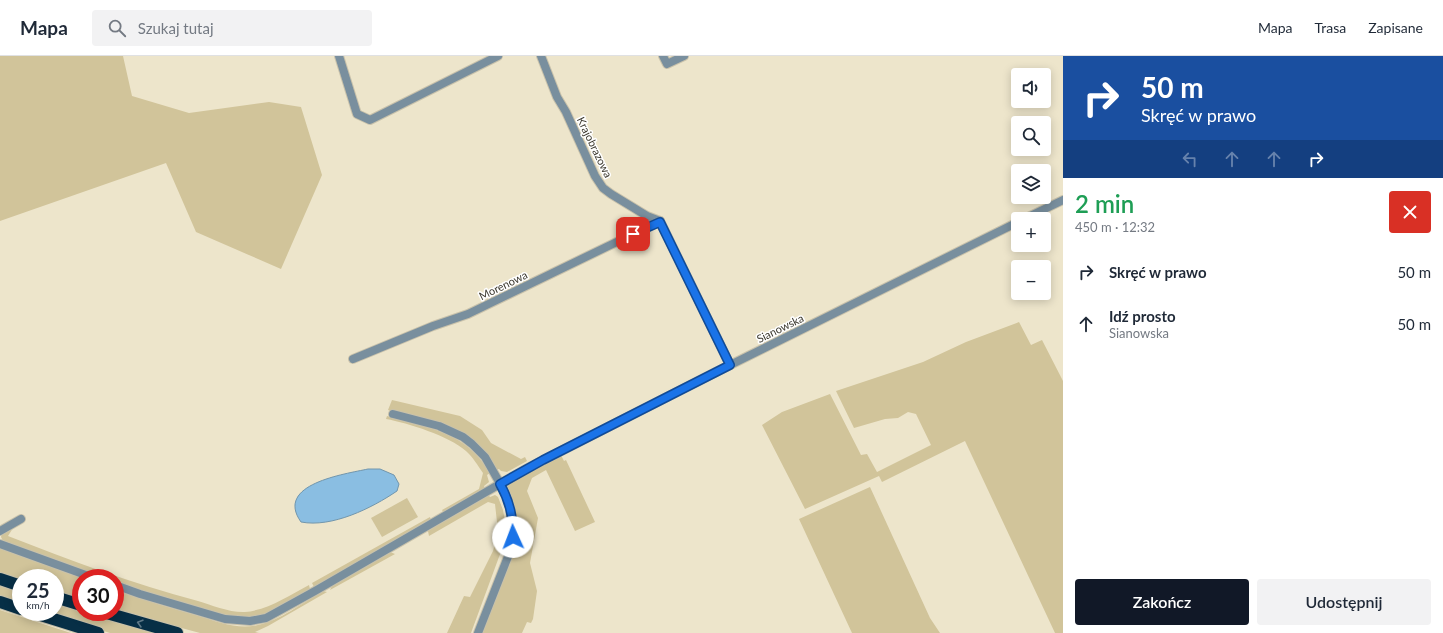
<!DOCTYPE html>
<html lang="pl">
<meta charset="utf-8">
<style>
:root{--surface:#fff;--page:#f2f2f3;--text:#1f2937;--muted:#747a83;--line:#e0e1e3;--accent:#111827}
body{margin:0;font-family:Lato,sans-serif;background:var(--page);color:var(--text);height:100vh;display:flex;flex-direction:column;font-size:15px;white-space:nowrap}
*{box-sizing:border-box;margin:0}
p{font-size:13px;color:var(--muted)}
.icon{flex:none;width:22px;height:22px;fill:none;stroke:currentColor;stroke-width:2;stroke-linecap:round;stroke-linejoin:round}
.map{position:relative;flex:1;overflow:hidden}
.side{display:flex;flex-direction:column;background:var(--surface);width:380px}
.side>*{flex:none}
.top-card{background:#1a4fa0;color:#fff;overflow:hidden}
.fabs{position:absolute;left:1011px;top:12px;display:grid;gap:8px}
.fabs a{display:grid;place-items:center;width:40px;height:40px;border-radius:4px;background:var(--surface);box-shadow:0 2px 10px #0003;font-size:20px}
.speed{position:absolute;left:12px;top:513px;display:flex;gap:8px;font-size:20px;font-weight:700;text-align:center}
.speed>*{display:grid;place-content:center;width:52px;height:52px;border-radius:50%;background:var(--surface);box-shadow:0 2px 10px #0003;line-height:1}
.speed small{font-size:10px;font-weight:400}
.speed .limit{border:6px solid #d22;background:#fff;color:#111}
.pin{position:absolute;display:grid;place-items:center;width:34px;height:34px;color:#fff;margin:-17px;border-radius:8px;box-shadow:0 2px 6px #0006}
.me{position:absolute;width:44px;margin:-22px;rotate:358deg;stroke-linejoin:round;filter:drop-shadow(0 0 3px #0008)}
.turn{display:flex;align-items:center;gap:14px;height:84px;padding:0 12px;font-size:18px}
.turn .icon{width:52px;height:52px;stroke-width:2.5}
.turn b{display:block;font-size:28px;line-height:34px}
.lanes{display:flex;align-items:center;height:38px;padding:0 12px;background:#0003;justify-content:center;gap:20px;direction:ltr}
.lanes .off{opacity:.35}
.round{display:grid;place-items:center;flex:none;width:42px;height:42px;border-radius:4px;background:var(--page)}
.headline{display:flex;align-items:center;justify-content:space-between;height:68px;padding:0 12px}
h1{font-size:24px;font-weight:600;line-height:30px;color:#1e9e55}
.cta{display:flex;gap:8px;margin-top:auto;padding:8px 12px}
.cta a{flex:1;height:46px;border-radius:4px;background:var(--accent);color:#fff;font-size:16px;font-weight:600;line-height:46px;text-align:center}
.cta a+a{background:var(--page);color:var(--text)}
ul{padding:0;list-style:none}
li{display:flex;align-items:center;gap:12px;height:52px;padding:0 12px}
li div{flex:1}
li b{display:block;font-size:15px}
li em{font-style:normal}
header{display:flex;align-items:center;gap:24px;box-sizing:border-box;height:56px;padding:0 20px;background:var(--surface);border-bottom:1px solid var(--line)}
header strong{font-size:19px}
nav{display:flex;gap:22px;margin-inline-start:auto;font-size:14px}
.search{width:280px;height:36px;background:var(--page);display:flex;align-items:center;gap:10px;box-sizing:border-box;padding:0 14px;border-radius:4px;color:var(--muted);font-size:15px}
main{display:flex;flex:1;min-height:0}
.map>svg:first-child{display:block}
.green{fill:#d1c49a}
.water{fill:#8abee2;stroke:#7296ac}
.lines{fill:none;stroke-linecap:round;stroke-linejoin:round}
.minor-casing{stroke:#c9c2ab;stroke-width:10}
.motorway-casing{stroke:#c9c2ab;stroke-width:14}
.minor{stroke:#798f9e;stroke-width:8}
.motorway{stroke:#072f46;stroke-width:12}
.oneway{stroke:#5e7887}
.route-casing{stroke:#114b97;stroke-width:10}
.route{stroke:#1a73e8;stroke-width:7}
.labels{text-anchor:middle;dominant-baseline:central;stroke-width:3;stroke-linejoin:round;paint-order:stroke}
.street-label{font-size:11px;fill:#3a372d;stroke:#fff}
</style>
<header>
<strong>Mapa</strong>
<div class="search"><svg class="icon" aria-label="search" viewBox="0 0 24 24"><circle cx="10" cy="10" r="6"/><path d="M15 15l6 6"/></svg>Szukaj tutaj</div>
<nav><a>Mapa</a><a>Trasa</a><a>Zapisane</a></nav>
</header>
<main>
<div class="map">
<svg width="1063" height="577" viewBox="0 0 1063 577">
<rect width="100%" height="100%" fill="#ede5cb"/>
<!-- green -->
<g class="green">
<path d="M0 0H123L132 40 189 57 269 46 301 51 322 119 281 213 196 176 166 107 0 165Z"/>
<path d="M1019 266 1031 289 1042 284 1063 325V577H1055L965 385 882 426 879 420 805 453 762 369 782 356 830 338 861 399 867 398 877 416 931 389 916 358 908 356 898 362 885 363 854 372 836 335 923 306 966 286Z"/>
<path d="M392 344 460 360 482 374 491 387 521 403 525 401 527 405 507 416 501 415 499 413 496 414 480 391 388 354Z"/>
<path d="M387 360C430 372 466 376 490 417L487 419 489 426 484 430 485 433 444 457 442 454 479 433 483 417C478 410 473 401 466 395 449 380 408 367 386 363Z"/>
<path d="M561 399 564 405 566 404 595 466 575 475 546 414 532 422 527 435 538 462 530 507 537 535 533 563 531 567 527 566 522 577H482L512 500 507 428Z"/>
<path d="M870 431 930 562 940 577H852L799 463Z"/>
<path d="M488 438 490 441 495 439 498 441 503 454 505 465V478L503 490 471 577H447L464 540 470 541 493 495 498 475 495 448 488 446 429 480 428 475Z"/>
<path d="M407 442 418 461 382 481 371 462Z"/>
<path d="M430 461 431 464 314 531 312 527Z"/>
<path d="M13 472 8 480C70 504 133 528 198 545 211 549 231 557 245 556 268 554 288 540 309 529L310 533 262 560 236 563 115 527V522H102L3 485 1 481 2 477Z"/>
<path d="M0 491 84 522H81V544L55 535V522H21V524L0 517Z"/>
<path d="M390 496 395 498 330 534 332 530Z"/>
<path d="M0 529 21 536V549L0 542Z"/>
<path d="M115 533C143 544 171 552 199 560 218 566 238 574 258 569 279 565 304 546 323 535L327 536 268 570 255 576 259 577H200L115 554Z"/>
<path d="M55 547 81 556 156 577H110L42 556H55Z"/>
<path d="M0 554 71 577H0Z"/>
</g>
<!-- water -->
<path class="water" d="M368 413H380L394 419 399 428 397 435C372 452 332 472 301 466 274 428 345 418 368 413Z"/>
<g class="lines">
<!-- minor casing -->
<g class="minor-casing">
<g id="minor">
<path d="M339 0 357 58 370 64 498 0"/>
<path d="M541 0 557 41 566 56 595 120 603 132 611 138 647 160 660 165"/>
<path d="M663 0 667 8 684 0"/>
<path d="M1024 163 1063 144"/>
<path d="M660 165 730 309"/>
<path d="M353 303 433 270 468 258 660 165"/>
<path d="M393 358 439 370 463 381 472 388 485 401 506 438 510 452 513 472 511 493 478 577"/>
<path d="M0 475 21 463"/>
<path d="M0 488 94 522"/>
<path d="M115 529 140 538 225 563 250 565 266 562 315 535 524 414 710 319 1018 166"/>
</g>
</g>
<!-- motorway casing -->
<g class="motorway-casing">
<g id="motorway">
<path d="M0 523 21 530"/>
<path d="M55 541 81 549"/>
<path d="M0 546 21 553"/>
<path d="M31 556 98 577"/>
<path d="M103 556 177 577"/>
</g>
</g>
<!-- minor -->
<use href="#minor" class="minor"/>
<!-- motorway -->
<use href="#motorway" class="motorway"/>
</g>
<!-- one-way arrows -->
<defs><path id="oneway-chevron" d="M-2-3.5L2.5 0L-2 3.5" fill="none" stroke-width="1.6" stroke-linecap="round" stroke-linejoin="round"/></defs>
<use class="oneway" href="#oneway-chevron" transform="translate(140 567) rotate(-164)"/>
<g class="lines">
<!-- route casing -->
<g class="route-casing">
<path id="route" d="M513 481C514 462 509 444 500 428L543 404 730 309 660 166 633 178"/>
</g>
<!-- route -->
<use href="#route" class="route"/>
</g>
<g class="labels">
<!-- street labels -->
<g class="street-label">
<text transform="translate(595 91) rotate(64)">Krajobrazowa</text>
<text transform="translate(503 229) rotate(-26)">Morenowa</text>
<text transform="translate(780 272) rotate(-26)">Sianowska</text>
</g>
</g>
</svg>
<div class="fabs">
<a><svg class="icon" aria-label="sound" viewBox="0 0 24 24"><path d="M4 9h4l5-4v14l-5-4H4zM17 9q2 3 0 6"/></svg></a>
<a><svg class="icon" aria-label="search" viewBox="0 0 24 24"><circle cx="10" cy="10" r="6"/><path d="M15 15l6 6"/></svg></a>
<a><svg class="icon" aria-label="layers" viewBox="0 0 24 24"><path d="M12 4l9 5-9 5-9-5zM3 14l9 5 9-5"/></svg></a>
<a>+</a>
<a>−</a>
</div>
<div class="speed"><div>25<small>km/h</small></div><div class="limit">30</div></div>
<div class="pin" style="left:633px;top:178px;background:#d93025"><svg class="icon" aria-label="arrive" viewBox="0 0 24 24"><path d="M6 21V4h12l-3 4 3 4H6"/></svg></div>
<svg class="me" style="left:513px;top:481px" viewBox="-20 -20 40 40"><circle r="19" fill="#fff"/><path d="M0-13L10 11 0 6-10 11z" fill="#1a73e8"/></svg>
</div>
<section class="side">
<div class="top-card">
<div class="turn"><svg class="icon" aria-label="right" viewBox="0 0 24 24"><path d="M7 20v-9h11M14 6l5 5-5 5"/></svg><div><b>50 m</b>Skręć w prawo</div></div>
<div class="lanes"><svg class="icon off" aria-label="left" viewBox="0 0 24 24"><path d="M17 20v-9H6M10 6l-5 5 5 5"/></svg><svg class="icon off" aria-label="ahead" viewBox="0 0 24 24"><path d="M12 20V5M6 11l6-6 6 6"/></svg><svg class="icon off" aria-label="ahead" viewBox="0 0 24 24"><path d="M12 20V5M6 11l6-6 6 6"/></svg><svg class="icon" aria-label="right" viewBox="0 0 24 24"><path d="M7 20v-9h11M14 6l5 5-5 5"/></svg></div>
</div>
<div class="headline"><div><h1>2 min</h1><p>450 m · 12:32</p></div><a class="round" style="background:#d93025;color:#fff"><svg class="icon" aria-label="close" viewBox="0 0 24 24"><path d="M6 6l12 12M18 6L6 18"/></svg></a></div>
<ul>
<li><svg class="icon" aria-label="right" viewBox="0 0 24 24"><path d="M7 20v-9h11M14 6l5 5-5 5"/></svg><div><b>Skręć w prawo</b></div><em>50 m</em></li>
<li><svg class="icon" aria-label="ahead" viewBox="0 0 24 24"><path d="M12 20V5M6 11l6-6 6 6"/></svg><div><b>Idź prosto</b><p>Sianowska</p></div><em>50 m</em></li>
</ul>
<div class="cta"><a>Zakończ</a><a>Udostępnij</a></div>
</section>
</main>
